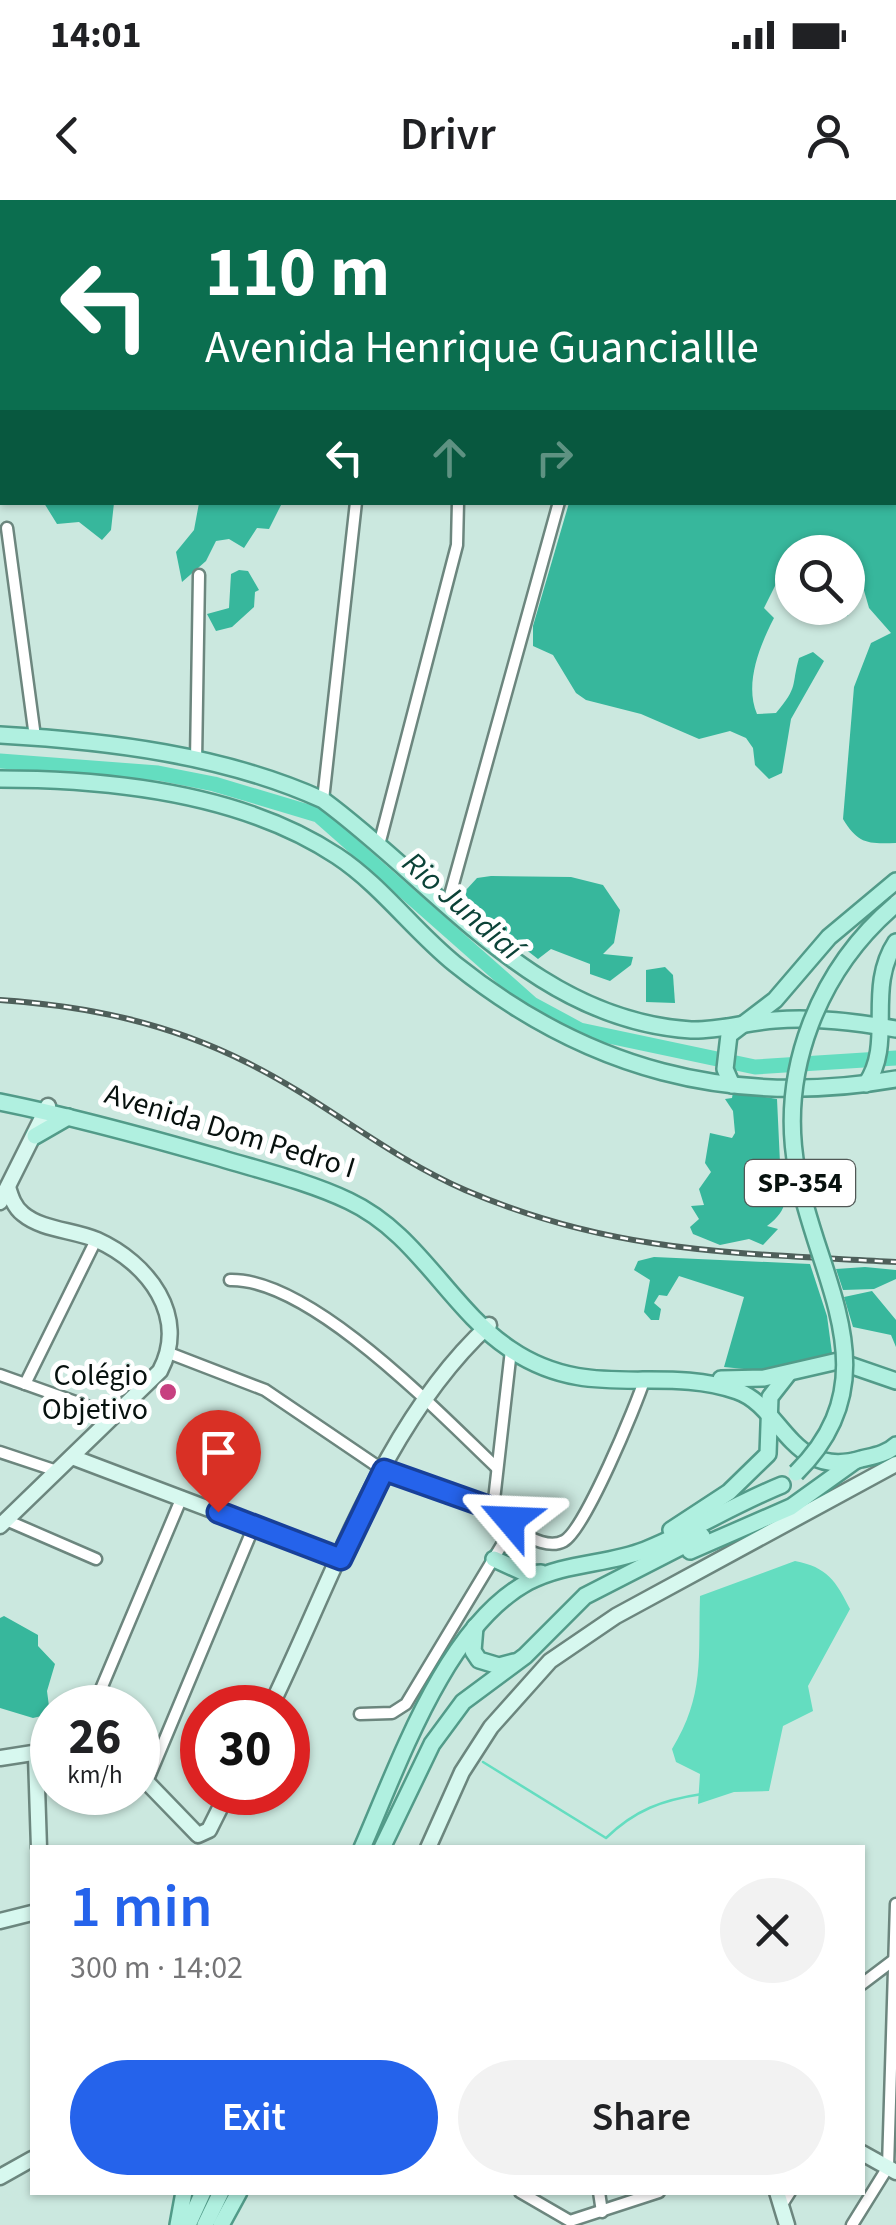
<!DOCTYPE html>
<meta charset="utf-8">
<style>
:root{--surface:#fff;--page:#f2f2f2;--text:#202124;--muted:#757577;--accent:#2563eb}
body{margin:0;font-family:"Source Sans 3",sans-serif;background:var(--page);color:var(--text);height:100vh;display:flex;flex-direction:column;font-size:38px;white-space:nowrap}
*{box-sizing:border-box;margin:0}
p{font-size:32px;color:var(--muted)}
.icon{flex:none;width:55px;height:55px;fill:none;stroke:currentColor;stroke-width:2;stroke-linecap:round;stroke-linejoin:round}
.map{position:relative;flex:1;overflow:hidden}
.sheet{position:absolute;left:30px;top:1645px;width:835px;height:350px;display:flex;flex-direction:column;background:var(--surface);border-radius:0px;box-shadow:0 2px 8px #0004}
.sheet>*{flex:none}
.top-card{position:absolute;left:0px;top:0px;width:898px;height:305px;box-shadow:0 2px 8px #0004;background:#0b6e4f;color:#fff;overflow:hidden}
.tools{position:absolute;left:775px;top:335px;display:grid;gap:20px}
.tools a{display:grid;place-items:center;width:90px;height:90px;border-radius:50%;background:var(--surface);box-shadow:0 2px 8px #0004;font-size:50px}
.speed{position:absolute;left:30px;top:1485px;display:flex;gap:20px;font-size:50px;font-weight:700;text-align:center}
.speed>*{display:grid;place-content:center;width:130px;height:130px;border-radius:50%;background:var(--surface);box-shadow:0 2px 8px #0004;line-height:1}
.speed small{font-size:25px;font-weight:400}
.speed .limit{border:15px solid #d22;background:#fff;color:#111}
.pin{position:absolute;display:grid;place-items:center;width:85px;height:85px;color:#fff;margin:-102px -42px;border-radius:50% 50% 50% 0;rotate:-45deg;box-shadow:0 0 10px #0007}
.pin .icon{rotate:45deg}
.me{position:absolute;width:110px;margin:-55px;rotate:296deg;stroke-linejoin:round;filter:drop-shadow(0 0 8px #0008)}
.turn{display:flex;align-items:center;gap:35px;height:210px;padding:0 40px;font-size:45px}
.turn .icon{width:130px;height:130px;stroke-width:2.5}
.turn b{display:block;font-size:70px;line-height:85px}
.lanes{display:flex;align-items:center;height:95px;padding:0 40px;background:#0003;justify-content:center;gap:50px;direction:ltr}
.lanes .off{opacity:.35}
.round{display:grid;place-items:center;flex:none;width:105px;height:105px;border-radius:52px;background:var(--page)}
.head{display:flex;align-items:center;justify-content:space-between;height:170px;padding:0 40px}
h1{font-size:60px;font-weight:600;line-height:75px;color:var(--accent)}
.button{display:flex;gap:20px;margin-top:auto;padding:20px 40px}
.button a{flex:1;height:115px;border-radius:60px;background:var(--accent);color:#fff;font-size:40px;font-weight:600;line-height:115px;text-align:center}
.button a+a{background:var(--page);color:var(--text)}
.status{display:flex;justify-content:space-between;align-items:center;height:70px;padding:0 50px;background:var(--surface);direction:ltr}
.status svg{height:28px;fill:currentColor}
header{display:flex;justify-content:space-between;align-items:center;height:130px;padding:0 40px;background:var(--surface);font-size:45px;font-weight:600}
.map>svg:first-child{display:block}
.forest{fill:#37b79c}
.water{fill:#64ddc0}
.lines{fill:none;stroke-linecap:round;stroke-linejoin:round}
.stream{stroke:#64ddc0;stroke-width:2.5}
.river{stroke:#64ddc0;stroke-width:15}
.street-casing{stroke:#6c867e;stroke-width:15}
.secondary-casing{stroke:#6c867e;stroke-width:19}
.primary-casing{stroke:#529b89;stroke-width:20}
.street{stroke:#fff;stroke-width:10}
.secondary{stroke:#d7f8ef;stroke-width:14}
.primary{stroke:#b0f0e0;stroke-width:15}
.rail-casing{stroke:#4e5f5a;stroke-width:6}
.rail{stroke:#fff;stroke-width:2.5;stroke-dasharray:8;stroke-linecap:butt}
.primary-bridge-casing{stroke:#529b89;stroke-width:20;stroke-linecap:butt}
.primary-bridge{stroke:#b0f0e0;stroke-width:15}
.route-casing{stroke:#184099;stroke-width:25}
.route{stroke:#2563eb;stroke-width:18}
.poi-dot{fill:#c74080;stroke:#fff;stroke-width:4}
.labels{text-anchor:middle;dominant-baseline:central;stroke-width:10;stroke-linejoin:round;paint-order:stroke}
.shield{fill:#fff;stroke:#515856;stroke-width:2.5}
.shield-label{font-size:28px;font-weight:bold;fill:#07110e}
.street-label{font-size:30px;fill:#07110e;stroke:#fff}
.poi-label{font-size:30px;fill:#07110e;stroke:#fff;text-anchor:end}
.water-label{font-size:32px;font-style:italic;fill:#0b4237;stroke:#fff}
</style>
<div class="status"><b>14:01</b><svg viewBox="0 0 49 12"><path d="M0 12V9h3v3zM5 12V6h3v6zM10 12V3h3v9zM15 12V0h3v12zM26 1h20v11H26zM47 4h2v5h-2z"/></svg></div>
<header><svg class="icon" aria-label="back" viewBox="0 0 24 24"><path d="M15 5l-7 7 7 7"/></svg>Drivr<svg class="icon" aria-label="person" viewBox="0 0 24 24"><circle cx="12" cy="8" r="4"/><path d="M4 21q1-7 8-7t8 7"/></svg></header>
<div class="map">
<svg width="896" height="2025" viewBox="0 0 896 2025">
<rect width="100%" height="100%" fill="#cbe8df"/>
<!-- forest -->
<g class="forest">
<path d="M691 0H896V643C868 644 858 644 843 619L854 487 871 443 891 433 869 408 861 380 854 382 848 416 838 417 837 408H848V352H792L764 408 774 418C760 445 744 484 757 514L776 513C799 486 791 486 799 458L813 452 824 461 791 519 782 573 769 579 755 565 753 548 746 538 730 531 699 539 641 514 586 500 576 493 553 455 533 446V426L569 303 895 302V2Z"/>
<path d="M44 303H114L111 330 102 340 79 322 57 324Z"/>
<path d="M199 303H282L269 329 257 328 244 348 229 339 216 341 206 361 182 382 176 352 194 330Z"/>
<path d="M239 370 248 371 259 390 255 392 254 407 232 427 216 431 207 414 229 408 231 374Z"/>
<path d="M491 676 571 677 603 685 620 710 614 743 603 754 633 757 631 765 610 781 590 774V764L551 749 538 759 466 703V690L477 678Z"/>
<path d="M665 767 673 775 675 803 646 802V770Z"/>
<path d="M733 892 777 899 780 963 769 980C792 996 787 1011 767 1026L778 1029 763 1045 749 1039 720 1045 693 1034 690 1027 699 1019 691 1006 704 1005 699 989 711 972 705 963 710 933 732 938 735 933 733 911 725 899 732 898Z"/>
<path d="M654 1057 810 1064 827 1116 832 1153 764 1171 724 1167 744 1097 679 1076 667 1096 659 1095 654 1103 661 1109 659 1120H651L644 1112 650 1080 634 1070 638 1061Z"/>
<path d="M865 1067 896 1070V1079L874 1089 843 1090 836 1069Z"/>
<path d="M872 1091 896 1120V1147L891 1135 853 1127 844 1097Z"/>
<path d="M4 1416 38 1435V1446L55 1464 47 1491 50 1514 33 1518 0 1508V1418Z"/>
</g>
<!-- water -->
<path class="water" d="M795 1361C827 1367 836 1381 850 1409L808 1486 813 1511 783 1526 769 1591 734 1592 698 1604 700 1574 676 1562 672 1549C705 1495 698 1458 700 1396Z"/>
<g class="lines">
<!-- stream -->
<path class="stream" d="M483 1562 606 1638C635 1610 662 1600 702 1594"/>
<!-- river -->
<path class="river" d="M0 561 158 573 214 584 318 615 532 804 580 830 755 867 896 858"/>
<!-- street casing -->
<g class="street-casing">
<g id="street">
<path d="M685 0V2"/>
<path d="M7 328 35 537"/>
<path d="M196 561 199 375"/>
<path d="M323 600 356 302"/>
<path d="M379 645 457 345 458 302"/>
<path d="M447 706 559 302"/>
<path d="M230 1080C311 1078 440 1214 497 1268"/>
<path d="M169 1153 265 1190 383 1270 493 1309 510 1321 509 1333 406 1504 392 1513 360 1514"/>
<path d="M0 1175 115 1216"/>
<path d="M25 1184 96 1040"/>
<path d="M0 1252 57 1271"/>
<path d="M493 1309 511 1150"/>
<path d="M6 1320 96 1359"/>
<path d="M512 1328C526 1335 547 1350 564 1341 585 1329 636 1206 645 1178"/>
<path d="M93 1508 182 1297"/>
<path d="M147 1582 254 1326"/>
<path d="M862 1784 895 1759"/>
<path d="M520 1992 570 2021 659 1992"/>
<path d="M599 1992 602 2012"/>
<path d="M781 2006 790 1992"/>
<path d="M852 2025 888 1967 896 1704"/>
</g>
</g>
<!-- secondary casing -->
<g class="secondary-casing">
<g id="secondary">
<path d="M0 1002 48 906"/>
<path d="M72 1257 341 1359"/>
<path d="M0 1326 160 1171C189 1116 148 1063 97 1040 74 1030 42 1030 23 1014 14 1007 11 997 8 987"/>
<path d="M270 1508C332 1381 384 1221 489 1125"/>
<path d="M36 1556 39 1648"/>
<path d="M0 1558 52 1550"/>
<path d="M138 1573 198 1635 209 1630 228 1592"/>
<path d="M428 1648 462 1572 491 1527 550 1461 616 1416 896 1264"/>
<path d="M0 1721 32 1713"/>
<path d="M862 1953 896 1972"/>
<path d="M0 1977 32 1959"/>
<path d="M777 1992 787 2025"/>
</g>
</g>
<!-- primary casing -->
<g class="primary-casing">
<g id="primary">
<path d="M0 535C108 541 224 555 323 600 441 687 534 820 691 830 718 831 747 822 775 820 816 817 855 822 896 829"/>
<path d="M0 579C111 579 242 593 337 656 381 685 414 731 455 764 586 869 730 908 896 879"/>
<path d="M866 884C895 843 865 789 896 742"/>
<path d="M732 885 725 869 729 835 775 800 829 737 896 681"/>
<path d="M0 902C75 917 147 937 220 958 263 971 309 982 349 1001 419 1034 448 1107 510 1149 589 1203 659 1164 737 1191 782 1206 791 1280 861 1259 873 1256 887 1254 896 1245"/>
<path d="M35 936 68 917"/>
<path d="M721 1179 764 1178 838 1161 896 1181"/>
<path d="M671 1330 729 1292 768 1254 770 1197 788 1174"/>
<path d="M690 1351 791 1307 855 1261"/>
<path d="M494 1359 527 1374 541 1373"/>
<path d="M475 1427 473 1451 479 1460 499 1466 514 1462"/>
<path d="M362 1648C399 1564 445 1427 528 1382 566 1362 607 1365 645 1350 692 1331 735 1304 782 1285"/>
<path d="M382 1648 432 1544 463 1502 525 1456 585 1396 702 1336"/>
<path d="M178 2025 184 1992"/>
<path d="M188 2025 203 1992"/>
<path d="M205 2025 221 1992"/>
<path d="M221 2025 239 1992"/>
</g>
</g>
<!-- street -->
<use href="#street" class="street"/>
<!-- secondary -->
<use href="#secondary" class="secondary"/>
<!-- primary -->
<use href="#primary" class="primary"/>
<!-- rail casing -->
<g class="rail-casing">
<path id="rail" d="M0 800C88 806 169 823 248 863 323 900 387 956 465 990 614 1054 738 1053 896 1062"/>
</g>
<!-- rail -->
<use href="#rail" class="rail"/>
<!-- primary-bridge casing -->
<g class="primary-bridge-casing">
<path id="primary-bridge" d="M796 1273C894 1177 817 1079 797 971 778 871 819 769 896 704"/>
</g>
<!-- primary-bridge -->
<use href="#primary-bridge" class="primary-bridge"/>
</g>
<g class="lines">
<!-- route casing -->
<g class="route-casing">
<path id="route" d="M218 1312 341 1359 384 1270 494 1309 510 1320"/>
</g>
<!-- route -->
<use href="#route" class="route"/>
</g>
<!-- markers -->
<circle class="poi-dot" cx="168" cy="1192" r="10"/>
<g class="labels">
<!-- shield labels -->
<rect class="shield" x="745" y="960" width="110" height="46" rx="8"/>
<g class="shield-label">
<text x="800" y="983">SP-354</text>
</g>
<!-- street labels -->
<g class="street-label">
<text transform="translate(230 931) rotate(17)">Avenida Dom Pedro I</text>
</g>
<!-- poi labels -->
<g class="poi-label">
<text x="148" y="1175">Colégio<tspan x="148" dy="34">Objetivo</tspan></text>
</g>
<!-- water labels -->
<g class="water-label">
<text transform="translate(462 706) rotate(41)">Rio Jundiaí</text>
</g>
</g>
</svg>
<div class="tools">
<a><svg class="icon" aria-label="search" viewBox="0 0 24 24"><circle cx="10" cy="10" r="6"/><path d="M15 15l6 6"/></svg></a>
</div>
<div class="speed"><div>26<small>km/h</small></div><div class="limit">30</div></div>
<div class="pin" style="left:218px;top:1312px;background:#d93025"><svg class="icon" aria-label="arrive" viewBox="0 0 24 24"><path d="M6 21V4h12l-3 4 3 4H6"/></svg></div>
<svg class="me" style="left:510px;top:1320px" viewBox="-20 -20 40 40"><path d="M0-17L14 15 0 8-14 15z" fill="#2563eb" stroke="#fff" stroke-width="4"/></svg>
<div class="top-card">
<div class="turn"><svg class="icon" aria-label="left" viewBox="0 0 24 24"><path d="M17 20v-9H6M10 6l-5 5 5 5"/></svg><div><b>110 m</b>Avenida Henrique Guanciallle</div></div>
<div class="lanes"><svg class="icon" aria-label="left" viewBox="0 0 24 24"><path d="M17 20v-9H6M10 6l-5 5 5 5"/></svg><svg class="icon off" aria-label="ahead" viewBox="0 0 24 24"><path d="M12 20V5M6 11l6-6 6 6"/></svg><svg class="icon off" aria-label="right" viewBox="0 0 24 24"><path d="M7 20v-9h11M14 6l5 5-5 5"/></svg></div>
</div>
<section class="sheet">
<div class="head"><div><h1>1 min</h1><p>300 m · 14:02</p></div><a class="round"><svg class="icon" aria-label="close" viewBox="0 0 24 24"><path d="M6 6l12 12M18 6L6 18"/></svg></a></div>
<div class="button"><a>Exit</a><a>Share</a></div>
</section>
</div>
